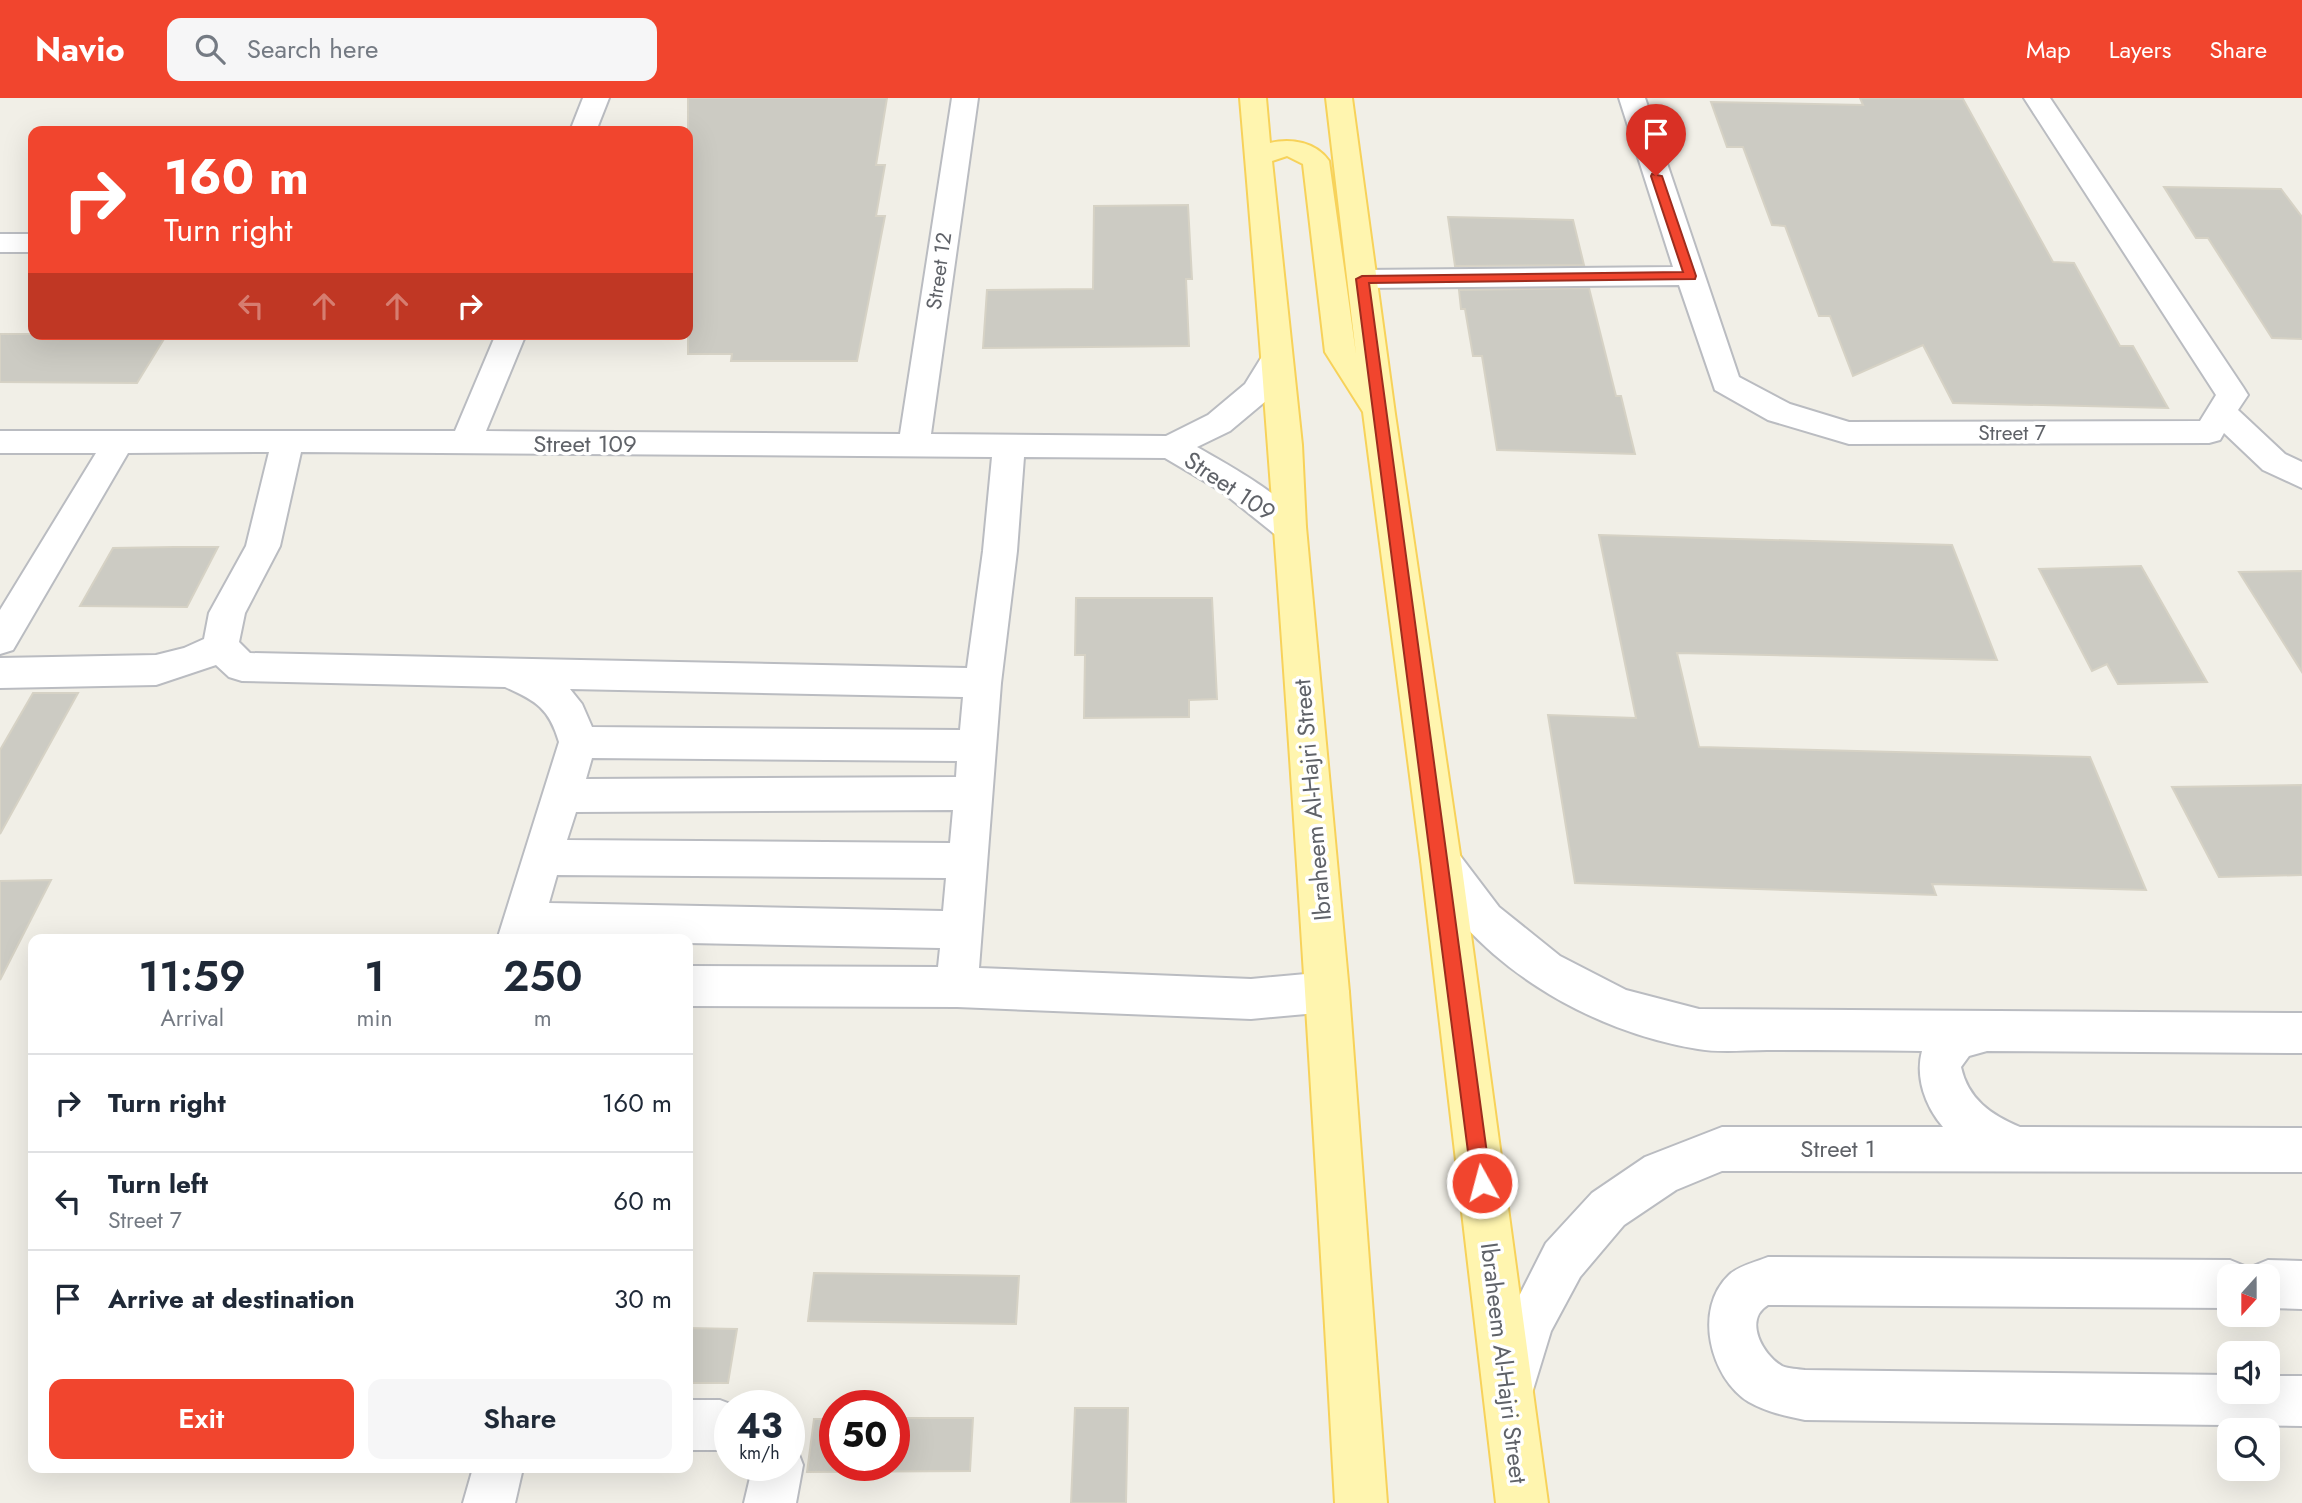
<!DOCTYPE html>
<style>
:root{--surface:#fff;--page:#f6f6f7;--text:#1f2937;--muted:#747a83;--line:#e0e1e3;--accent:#f1452e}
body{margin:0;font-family:Jost,sans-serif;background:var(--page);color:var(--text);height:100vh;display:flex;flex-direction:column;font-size:26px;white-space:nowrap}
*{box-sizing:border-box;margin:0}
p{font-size:23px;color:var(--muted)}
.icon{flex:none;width:38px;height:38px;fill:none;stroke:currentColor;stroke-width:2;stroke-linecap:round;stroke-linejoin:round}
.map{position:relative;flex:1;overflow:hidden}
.sheet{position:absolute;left:28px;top:836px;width:665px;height:539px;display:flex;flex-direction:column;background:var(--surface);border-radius:14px;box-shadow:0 7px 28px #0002}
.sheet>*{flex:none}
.guide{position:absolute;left:28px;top:28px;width:665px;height:214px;border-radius:14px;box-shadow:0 7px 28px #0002;background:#f1452e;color:#fff;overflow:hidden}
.needle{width:46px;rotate:201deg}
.controls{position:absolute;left:2217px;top:1166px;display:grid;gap:14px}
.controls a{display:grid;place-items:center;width:63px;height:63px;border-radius:14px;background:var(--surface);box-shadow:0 7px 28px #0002;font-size:35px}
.speed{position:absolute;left:714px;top:1292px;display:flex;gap:14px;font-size:35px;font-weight:700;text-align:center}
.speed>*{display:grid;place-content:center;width:91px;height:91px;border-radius:50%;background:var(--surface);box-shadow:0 7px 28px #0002;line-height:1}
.speed small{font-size:18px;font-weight:400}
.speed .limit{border:10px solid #d22;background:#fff;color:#111}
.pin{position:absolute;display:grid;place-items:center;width:60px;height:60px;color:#fff;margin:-72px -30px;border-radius:50% 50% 50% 0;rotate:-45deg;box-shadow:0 0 7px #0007}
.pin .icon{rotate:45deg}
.me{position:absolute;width:77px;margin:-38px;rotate:353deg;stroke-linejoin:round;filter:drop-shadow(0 0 5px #0008)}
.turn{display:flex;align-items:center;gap:24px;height:147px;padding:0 21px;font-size:32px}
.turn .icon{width:91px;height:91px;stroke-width:2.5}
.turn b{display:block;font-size:49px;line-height:60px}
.lanes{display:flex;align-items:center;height:66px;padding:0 21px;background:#0003;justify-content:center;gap:35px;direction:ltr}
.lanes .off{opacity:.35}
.eta{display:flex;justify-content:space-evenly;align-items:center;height:119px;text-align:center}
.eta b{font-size:42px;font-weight:600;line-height:49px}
.primary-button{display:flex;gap:14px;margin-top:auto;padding:14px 21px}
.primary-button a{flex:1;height:80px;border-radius:14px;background:var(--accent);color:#fff;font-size:28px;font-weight:600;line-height:80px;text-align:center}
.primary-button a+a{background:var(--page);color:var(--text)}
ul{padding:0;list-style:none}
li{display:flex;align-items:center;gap:21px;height:98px;padding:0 21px;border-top:2px solid var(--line)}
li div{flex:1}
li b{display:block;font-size:26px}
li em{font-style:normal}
header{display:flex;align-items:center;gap:42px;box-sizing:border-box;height:98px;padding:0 35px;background:var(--accent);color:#fff}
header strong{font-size:33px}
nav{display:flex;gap:38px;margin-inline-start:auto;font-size:24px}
.search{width:490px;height:63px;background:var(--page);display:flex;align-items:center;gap:18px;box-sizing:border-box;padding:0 24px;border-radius:14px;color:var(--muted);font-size:26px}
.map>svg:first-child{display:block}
.building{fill:#cccbc3;stroke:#d6d2c5;stroke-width:2}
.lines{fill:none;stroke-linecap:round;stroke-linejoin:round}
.minor-casing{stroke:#babcc1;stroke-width:4}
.major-casing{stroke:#f7d25a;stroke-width:4}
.minor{fill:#fff;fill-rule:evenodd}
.major{fill:#fff5af;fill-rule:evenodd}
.route{fill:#f1452e;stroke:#9d2d1e;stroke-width:2}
.labels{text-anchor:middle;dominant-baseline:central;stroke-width:7;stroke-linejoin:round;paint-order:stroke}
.far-street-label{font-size:21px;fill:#5f6268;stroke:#fff}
.street-label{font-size:24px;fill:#5f6268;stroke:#fff}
</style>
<header>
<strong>Navio</strong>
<div class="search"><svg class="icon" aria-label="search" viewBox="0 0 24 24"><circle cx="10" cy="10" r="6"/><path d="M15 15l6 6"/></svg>Search here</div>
<nav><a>Map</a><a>Layers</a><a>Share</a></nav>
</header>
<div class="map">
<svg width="2302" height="1405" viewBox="0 0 2302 1405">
<rect width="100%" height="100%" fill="#f1efe7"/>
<!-- building -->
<g class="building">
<path d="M688 0H887L876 67H885L876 118H885L857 263H731L732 256H688Z"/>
<path d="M1860 0 1963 1 2053 164 2074 165 2120 248H2133L2168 310 1953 305 1923 247 1853 278 1830 218H1819L1785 128 1772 127 1743 49H1727L1711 4 1863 7Z"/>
<path d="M2164 89 2281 91 2302 119V241L2272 240 2208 140H2196Z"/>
<path d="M1188 107 1192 181H1186L1189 248 983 250 987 192 1093 191 1094 108Z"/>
<path d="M1448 119 1573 122 1584 167 1455 168Z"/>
<path d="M1589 190 1616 298H1621L1635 356 1497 352 1482 258H1473L1465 211H1461L1459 192Z"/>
<path d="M0 236H167L137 285 0 284Z"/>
<path d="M1599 437 1952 447 1997 562 1677 555 1699 649 2090 659 2146 792 1932 786 1936 797 1575 785 1548 617 1636 620Z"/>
<path d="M174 449H218L187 509 80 508 113 450Z"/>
<path d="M2141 468 2207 584 2118 586 2107 566 2092 573 2039 471Z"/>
<path d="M2302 473V574L2239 474Z"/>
<path d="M1076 500H1212L1217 601 1189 602V619L1084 620 1085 557H1075Z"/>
<path d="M33 595H78L0 736V652Z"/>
<path d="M2302 687V777L2219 779 2172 689Z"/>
<path d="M51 782 0 882V783Z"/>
<path d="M814 1175 1019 1178 1016 1226 808 1223Z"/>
<path d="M688 1230 737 1231 728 1285H688Z"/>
<path d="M1075 1310H1128L1126 1405H1071Z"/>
<path d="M894 1320H973L970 1373 807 1374 814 1321H835V1367H894Z"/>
</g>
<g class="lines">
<!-- minor casing -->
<g class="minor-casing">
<g id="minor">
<path d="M583 0H609L596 33H570Z"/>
<path d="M952 0H978L931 336 1166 338 1208 317 1245 286 1266 252 1277 249 1288 252 1292 259 1267 302 1230 333 1197 349C1227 366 1289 400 1306 429L1301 438 1289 441 1277 438 1221 393 1165 360 1024 359 1017 453 1001 585 979 870 1251 881 1328 874 1343 880 1349 894 1343 908 1328 914 1251 921 957 909 688 908V868L938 869 940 850 688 845V842H497L559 644C549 610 536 603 505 589L242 583 229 579 216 567 156 587 0 590V560L156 557 184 550 204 541 209 515 246 448 269 354 128 355 13 552 0 556V512L96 355H0V333H455L496 236H526L486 333 900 336ZM301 354 992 359 983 453 967 570 250 555 239 544 245 515 280 448ZM570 591 963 599 960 632 592 629 582 606ZM592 660 957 663 956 679 586 681ZM953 712 950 745 567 742 576 714ZM557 777 946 780 943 813 549 805Z"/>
<path d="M1619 0H1645L1739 279 1790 306 1849 324 2200 323 2216 297 2024 0H2050L2243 289 2248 297 2238 312 2285 356 2302 364V390L2263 372 2224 335 2220 342 2209 345 1849 346 1768 322 1715 292 1679 187 1362 190 1352 188 1348 181 1352 174 1362 172 1673 169Z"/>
<rect x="0" y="136" width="33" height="18"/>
<path d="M1441 746 1455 751 1499 809 1560 858 1626 892 1699 911 2302 915V955L1987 953 1969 958 1961 969C1968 1001 1991 1017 2020 1029L2302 1030V1074L1722 1073 1676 1092 1624 1127 1580 1179 1551 1233 1529 1305 1512 1313 1495 1305 1487 1288 1505 1226 1546 1145 1592 1095 1645 1059 1722 1029H1943C1925 1008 1915 979 1922 953 1870 952 1819 952 1767 952 1745 952 1720 955 1698 951 1590 934 1469 864 1421 763L1427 751Z"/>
<path d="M1768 1159 2230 1162 2247 1169 2249 1175 2251 1169 2268 1162 2302 1163V1211L2268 1210V1178H2230V1210L1768 1207C1743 1222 1763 1257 1782 1268 1789 1271 1798 1271 1805 1272L2230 1277V1293H2268V1278H2302V1328L1805 1322C1785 1318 1767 1314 1749 1304 1710 1280 1693 1211 1729 1177 1738 1168 1756 1164 1768 1159Z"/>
<path d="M688 1302H720L733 1307H730V1348L720 1352H688Z"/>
<path d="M789 1346 796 1349 803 1367 796 1405H744L753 1367H789Z"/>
<path d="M473 1370H523L515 1405H463Z"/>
</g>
</g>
<!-- major casing -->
<g class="major-casing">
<path id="major" d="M1240 0H1266L1270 45C1291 40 1316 44 1329 63L1356 256 1326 0H1352L1395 316 1461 763 1548 1405H1496L1421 763 1363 314 1325 254 1303 66 1287 58 1272 63 1302 347 1306 429 1349 894 1387 1405H1335C1309 937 1280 466 1240 0Z"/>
</g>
<!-- minor -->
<use href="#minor" class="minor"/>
<!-- major -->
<use href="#major" class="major"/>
</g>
<!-- route -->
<path class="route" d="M1652 76 1662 78 1696 178 1695 181 1369 185 1491 1085 1488 1092 1482 1095 1475 1092 1472 1085 1356 181 1362 178 1683 174 1651 78Z"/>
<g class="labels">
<!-- far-street labels -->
<g class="far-street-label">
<text transform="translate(939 173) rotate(-82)">Street 12</text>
<text x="2012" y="335">Street 7</text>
</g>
<!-- street labels -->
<g class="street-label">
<text x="585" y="345">Street 109</text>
<text transform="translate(1230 388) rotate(34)">Street 109</text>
<text transform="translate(1312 702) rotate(-95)">Ibraheem Al-Hajri Street</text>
<text x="1838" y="1050">Street 1</text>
<text transform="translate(1504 1265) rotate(83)">Ibraheem Al-Hajri Street</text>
</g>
</g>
</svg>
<div class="controls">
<a><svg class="needle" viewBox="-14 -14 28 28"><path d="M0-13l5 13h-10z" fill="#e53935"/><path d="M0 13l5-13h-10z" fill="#747a83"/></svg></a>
<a><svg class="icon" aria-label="sound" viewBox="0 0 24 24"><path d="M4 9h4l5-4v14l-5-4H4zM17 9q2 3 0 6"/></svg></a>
<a><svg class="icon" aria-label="search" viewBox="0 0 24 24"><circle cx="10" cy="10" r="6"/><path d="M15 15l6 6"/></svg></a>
</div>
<div class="speed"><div>43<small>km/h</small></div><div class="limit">50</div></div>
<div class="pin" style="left:1656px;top:78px;background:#d93025"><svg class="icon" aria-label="arrive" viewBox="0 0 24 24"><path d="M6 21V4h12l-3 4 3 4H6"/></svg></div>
<svg class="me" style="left:1482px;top:1085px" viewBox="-20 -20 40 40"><circle r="17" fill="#f1452e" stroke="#fff" stroke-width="3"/><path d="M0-11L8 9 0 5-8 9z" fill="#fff"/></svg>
<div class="guide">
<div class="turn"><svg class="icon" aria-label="right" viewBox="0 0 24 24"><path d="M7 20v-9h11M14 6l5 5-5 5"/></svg><div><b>160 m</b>Turn right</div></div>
<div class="lanes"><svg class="icon off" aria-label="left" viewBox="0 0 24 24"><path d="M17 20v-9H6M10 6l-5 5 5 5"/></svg><svg class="icon off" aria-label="ahead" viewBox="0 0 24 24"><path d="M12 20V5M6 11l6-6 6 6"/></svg><svg class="icon off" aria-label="ahead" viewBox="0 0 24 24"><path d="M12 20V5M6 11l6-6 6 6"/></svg><svg class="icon" aria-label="right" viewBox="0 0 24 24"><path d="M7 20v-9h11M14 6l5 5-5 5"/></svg></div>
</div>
<section class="sheet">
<div class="eta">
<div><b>11:59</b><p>Arrival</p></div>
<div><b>1</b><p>min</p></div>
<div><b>250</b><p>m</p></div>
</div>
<ul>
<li><svg class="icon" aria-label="right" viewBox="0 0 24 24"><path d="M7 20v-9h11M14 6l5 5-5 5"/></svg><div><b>Turn right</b></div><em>160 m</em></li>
<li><svg class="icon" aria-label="left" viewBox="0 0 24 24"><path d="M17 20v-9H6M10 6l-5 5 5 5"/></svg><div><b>Turn left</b><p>Street 7</p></div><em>60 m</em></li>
<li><svg class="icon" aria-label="arrive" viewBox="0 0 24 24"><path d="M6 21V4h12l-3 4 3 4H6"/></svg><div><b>Arrive at destination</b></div><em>30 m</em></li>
</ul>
<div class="primary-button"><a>Exit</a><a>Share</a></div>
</section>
</div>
